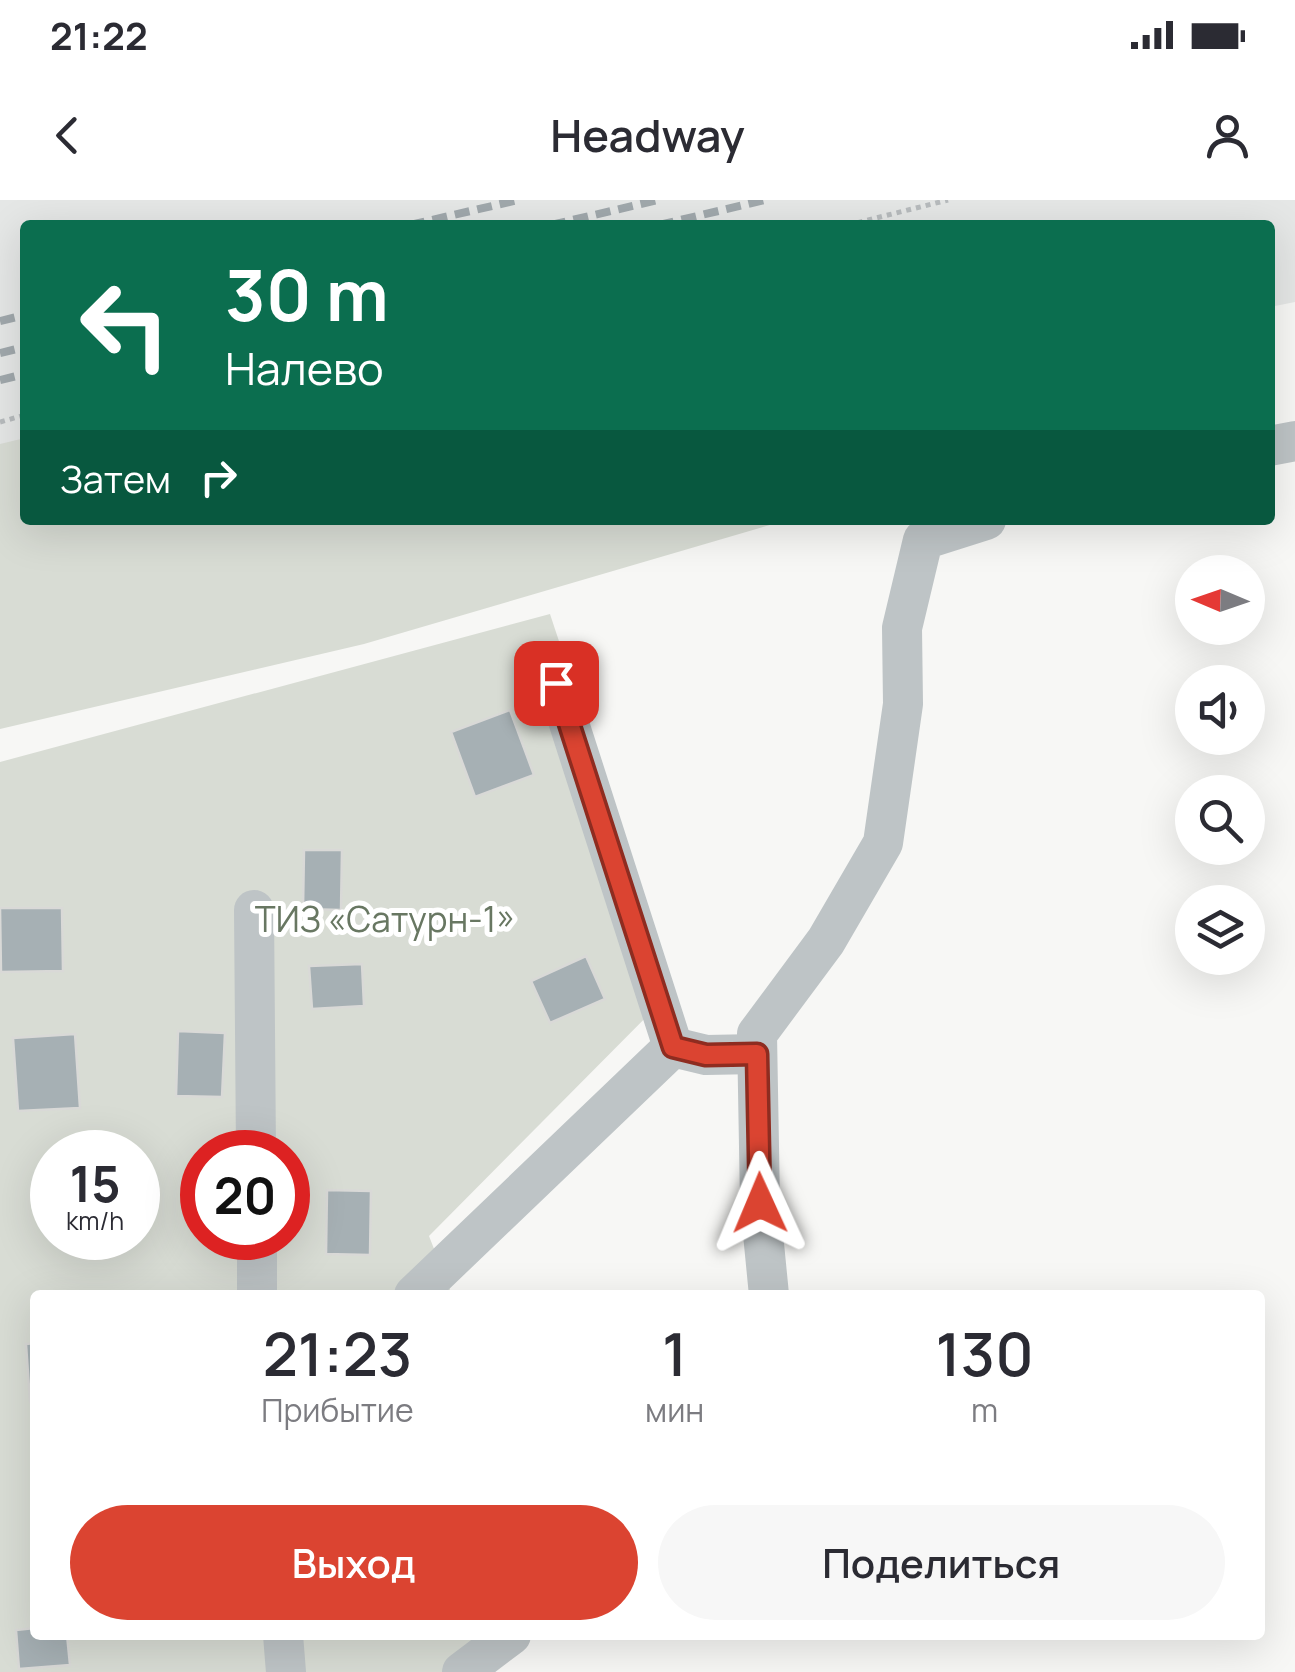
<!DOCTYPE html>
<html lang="ru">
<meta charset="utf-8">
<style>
:root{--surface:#fff;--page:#f7f7f7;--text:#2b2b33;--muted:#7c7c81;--accent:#db4431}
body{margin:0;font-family:Manrope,sans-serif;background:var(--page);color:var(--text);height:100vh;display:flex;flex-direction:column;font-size:38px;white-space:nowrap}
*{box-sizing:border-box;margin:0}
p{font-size:32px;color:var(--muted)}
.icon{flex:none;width:55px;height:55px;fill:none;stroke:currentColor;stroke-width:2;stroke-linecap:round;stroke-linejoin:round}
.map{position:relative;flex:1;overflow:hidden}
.details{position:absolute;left:30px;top:1090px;width:1235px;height:350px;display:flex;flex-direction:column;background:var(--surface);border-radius:10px;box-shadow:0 10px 40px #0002}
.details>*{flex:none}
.guide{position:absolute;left:20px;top:20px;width:1255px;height:305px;border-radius:10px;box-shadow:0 10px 40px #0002;background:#0b6e4f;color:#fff;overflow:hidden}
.needle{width:65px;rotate:272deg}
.controls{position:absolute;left:1175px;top:355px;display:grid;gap:20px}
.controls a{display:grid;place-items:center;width:90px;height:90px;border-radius:50%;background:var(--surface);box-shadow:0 10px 40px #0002;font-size:50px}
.speed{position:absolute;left:30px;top:930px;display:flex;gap:20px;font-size:50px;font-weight:700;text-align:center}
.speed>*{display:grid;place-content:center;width:130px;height:130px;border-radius:50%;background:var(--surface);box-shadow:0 10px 40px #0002;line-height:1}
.speed small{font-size:25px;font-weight:400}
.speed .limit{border:15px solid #d22;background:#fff;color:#111}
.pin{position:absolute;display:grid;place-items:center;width:85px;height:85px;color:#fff;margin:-42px;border-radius:20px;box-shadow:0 5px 15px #0006}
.me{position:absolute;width:110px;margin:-55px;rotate:359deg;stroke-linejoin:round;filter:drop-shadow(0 0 8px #0008)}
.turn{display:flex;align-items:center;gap:35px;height:210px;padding:0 40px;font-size:45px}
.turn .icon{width:130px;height:130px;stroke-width:2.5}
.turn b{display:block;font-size:70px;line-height:85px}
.then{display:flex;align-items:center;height:95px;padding:0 40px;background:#0003;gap:20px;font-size:38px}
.eta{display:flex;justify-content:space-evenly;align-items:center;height:170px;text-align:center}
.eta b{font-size:60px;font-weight:600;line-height:70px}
.button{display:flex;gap:20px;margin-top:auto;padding:20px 40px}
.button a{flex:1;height:115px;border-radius:60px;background:var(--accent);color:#fff;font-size:40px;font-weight:600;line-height:115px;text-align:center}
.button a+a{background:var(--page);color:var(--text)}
.status{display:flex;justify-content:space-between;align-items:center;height:70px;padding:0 50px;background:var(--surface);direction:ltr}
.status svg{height:28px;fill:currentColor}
header{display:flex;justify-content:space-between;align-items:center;height:130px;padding:0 40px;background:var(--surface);font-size:45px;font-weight:600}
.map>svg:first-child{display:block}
.built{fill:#e5e7e6}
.green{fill:#d8dcd4;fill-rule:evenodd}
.building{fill:#a6b0b4;stroke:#d9d9d7;stroke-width:2.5}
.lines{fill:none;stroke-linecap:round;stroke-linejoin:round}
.path{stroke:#b7bbbd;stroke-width:5;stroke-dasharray:5 5;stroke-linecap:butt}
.minor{stroke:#bec4c6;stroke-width:40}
.rail{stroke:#a0a8ac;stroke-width:8;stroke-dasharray:15 8;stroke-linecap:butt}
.route-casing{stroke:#8e2c20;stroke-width:25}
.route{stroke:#db4431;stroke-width:18}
.labels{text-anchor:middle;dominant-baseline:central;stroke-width:10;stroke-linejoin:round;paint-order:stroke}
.park-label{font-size:35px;fill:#687762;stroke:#fff}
</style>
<div class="status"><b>21:22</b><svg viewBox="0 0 49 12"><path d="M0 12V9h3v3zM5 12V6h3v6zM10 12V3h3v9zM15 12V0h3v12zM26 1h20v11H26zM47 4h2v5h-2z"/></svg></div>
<header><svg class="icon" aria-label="back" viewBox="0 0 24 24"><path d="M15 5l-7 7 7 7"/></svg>Headway<svg class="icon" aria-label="person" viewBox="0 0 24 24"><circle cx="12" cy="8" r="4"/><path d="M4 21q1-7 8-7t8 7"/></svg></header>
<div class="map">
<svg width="1295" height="1472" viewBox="0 0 1295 1472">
<rect width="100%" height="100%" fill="#f7f7f5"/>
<!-- built -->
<path class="built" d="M0 0H1295V102L1270 107V25H25V320L0 343Z"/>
<!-- green -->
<g class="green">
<path d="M25 238V320H787L364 444 0 529V244Z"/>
<path d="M550 414 674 789 429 1036 452 1095H35V1435H482L445 1472H0V562ZM52 952H138V1038H52ZM202 952H288V1038H202Z"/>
</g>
<!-- building -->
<g class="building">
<path d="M510 510 534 575 475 597 451 532Z"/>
<path d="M304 650H342L341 710 303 709Z"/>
<path d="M0 708H62L63 771 1 772Z"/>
<path d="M586 756 605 799 550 823 531 781Z"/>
<path d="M362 764 364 806 312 809 309 766Z"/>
<path d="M178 831 225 833 222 897 176 896Z"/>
<path d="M75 834 80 908 18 911 13 838Z"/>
<path d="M327 990 371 991 370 1055 326 1054Z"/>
<path d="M35 1143V1201L30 1202 26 1144Z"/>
<path d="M35 1428V1435H67L70 1465 19 1469 16 1430Z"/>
</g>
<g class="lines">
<!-- path -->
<g class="path">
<path d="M848 25 948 0"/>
<path d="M0 222 25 215"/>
</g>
<!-- minor -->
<g class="minor">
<path d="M1270 246 1295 241"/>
<path d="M556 483 673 847"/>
<path d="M254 710 256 952"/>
<path d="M257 1038V1095"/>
<path d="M414 1095 673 847 706 855 757 854"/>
<path d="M769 1095 760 1003 757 834 826 741 883 643 903 504 902 428 923 340 986 320"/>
<path d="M283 1435 286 1472"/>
<path d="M462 1472 511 1435"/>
</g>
<!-- rail -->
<g class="rail">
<path d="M410 25 518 0"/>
<path d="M551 25 658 0"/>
<path d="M659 25 765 0"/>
<path d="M0 121 25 115"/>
<path d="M0 153 25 147"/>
<path d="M0 180 25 174"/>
</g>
</g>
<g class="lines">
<!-- route casing -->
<g class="route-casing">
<path id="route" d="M556 483 673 847 706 855 757 854 760 1003"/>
</g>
<!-- route -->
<use href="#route" class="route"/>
</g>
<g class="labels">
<!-- park labels -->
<g class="park-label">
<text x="385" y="719">ТИЗ «Сатурн-1»</text>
</g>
</g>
</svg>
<div class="controls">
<a><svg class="needle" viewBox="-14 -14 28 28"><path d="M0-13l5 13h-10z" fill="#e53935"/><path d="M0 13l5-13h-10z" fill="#7c7c81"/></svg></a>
<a><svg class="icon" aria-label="sound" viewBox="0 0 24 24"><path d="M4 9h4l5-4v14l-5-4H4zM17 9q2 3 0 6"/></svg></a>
<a><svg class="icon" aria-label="search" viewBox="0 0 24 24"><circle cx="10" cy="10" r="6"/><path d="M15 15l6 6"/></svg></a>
<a><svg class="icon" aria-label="layers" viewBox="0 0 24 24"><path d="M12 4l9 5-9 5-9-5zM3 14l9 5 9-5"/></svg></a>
</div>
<div class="speed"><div>15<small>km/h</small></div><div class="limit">20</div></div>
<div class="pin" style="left:556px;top:483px;background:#d93025"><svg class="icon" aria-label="arrive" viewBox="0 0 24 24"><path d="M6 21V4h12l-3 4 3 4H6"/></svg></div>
<svg class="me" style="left:760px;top:1003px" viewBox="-20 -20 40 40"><path d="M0-17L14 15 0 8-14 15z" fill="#db4431" stroke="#fff" stroke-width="4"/></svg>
<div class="guide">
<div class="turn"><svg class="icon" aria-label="left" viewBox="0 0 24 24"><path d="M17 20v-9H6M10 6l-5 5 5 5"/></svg><div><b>30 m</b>Налево</div></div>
<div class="then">Затем<svg class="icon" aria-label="right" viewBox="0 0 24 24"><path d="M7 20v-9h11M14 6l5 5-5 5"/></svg></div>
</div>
<section class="details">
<div class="eta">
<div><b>21:23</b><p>Прибытие</p></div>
<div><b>1</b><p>мин</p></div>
<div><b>130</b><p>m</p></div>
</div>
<div class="button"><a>Выход</a><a>Поделиться</a></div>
</section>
</div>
